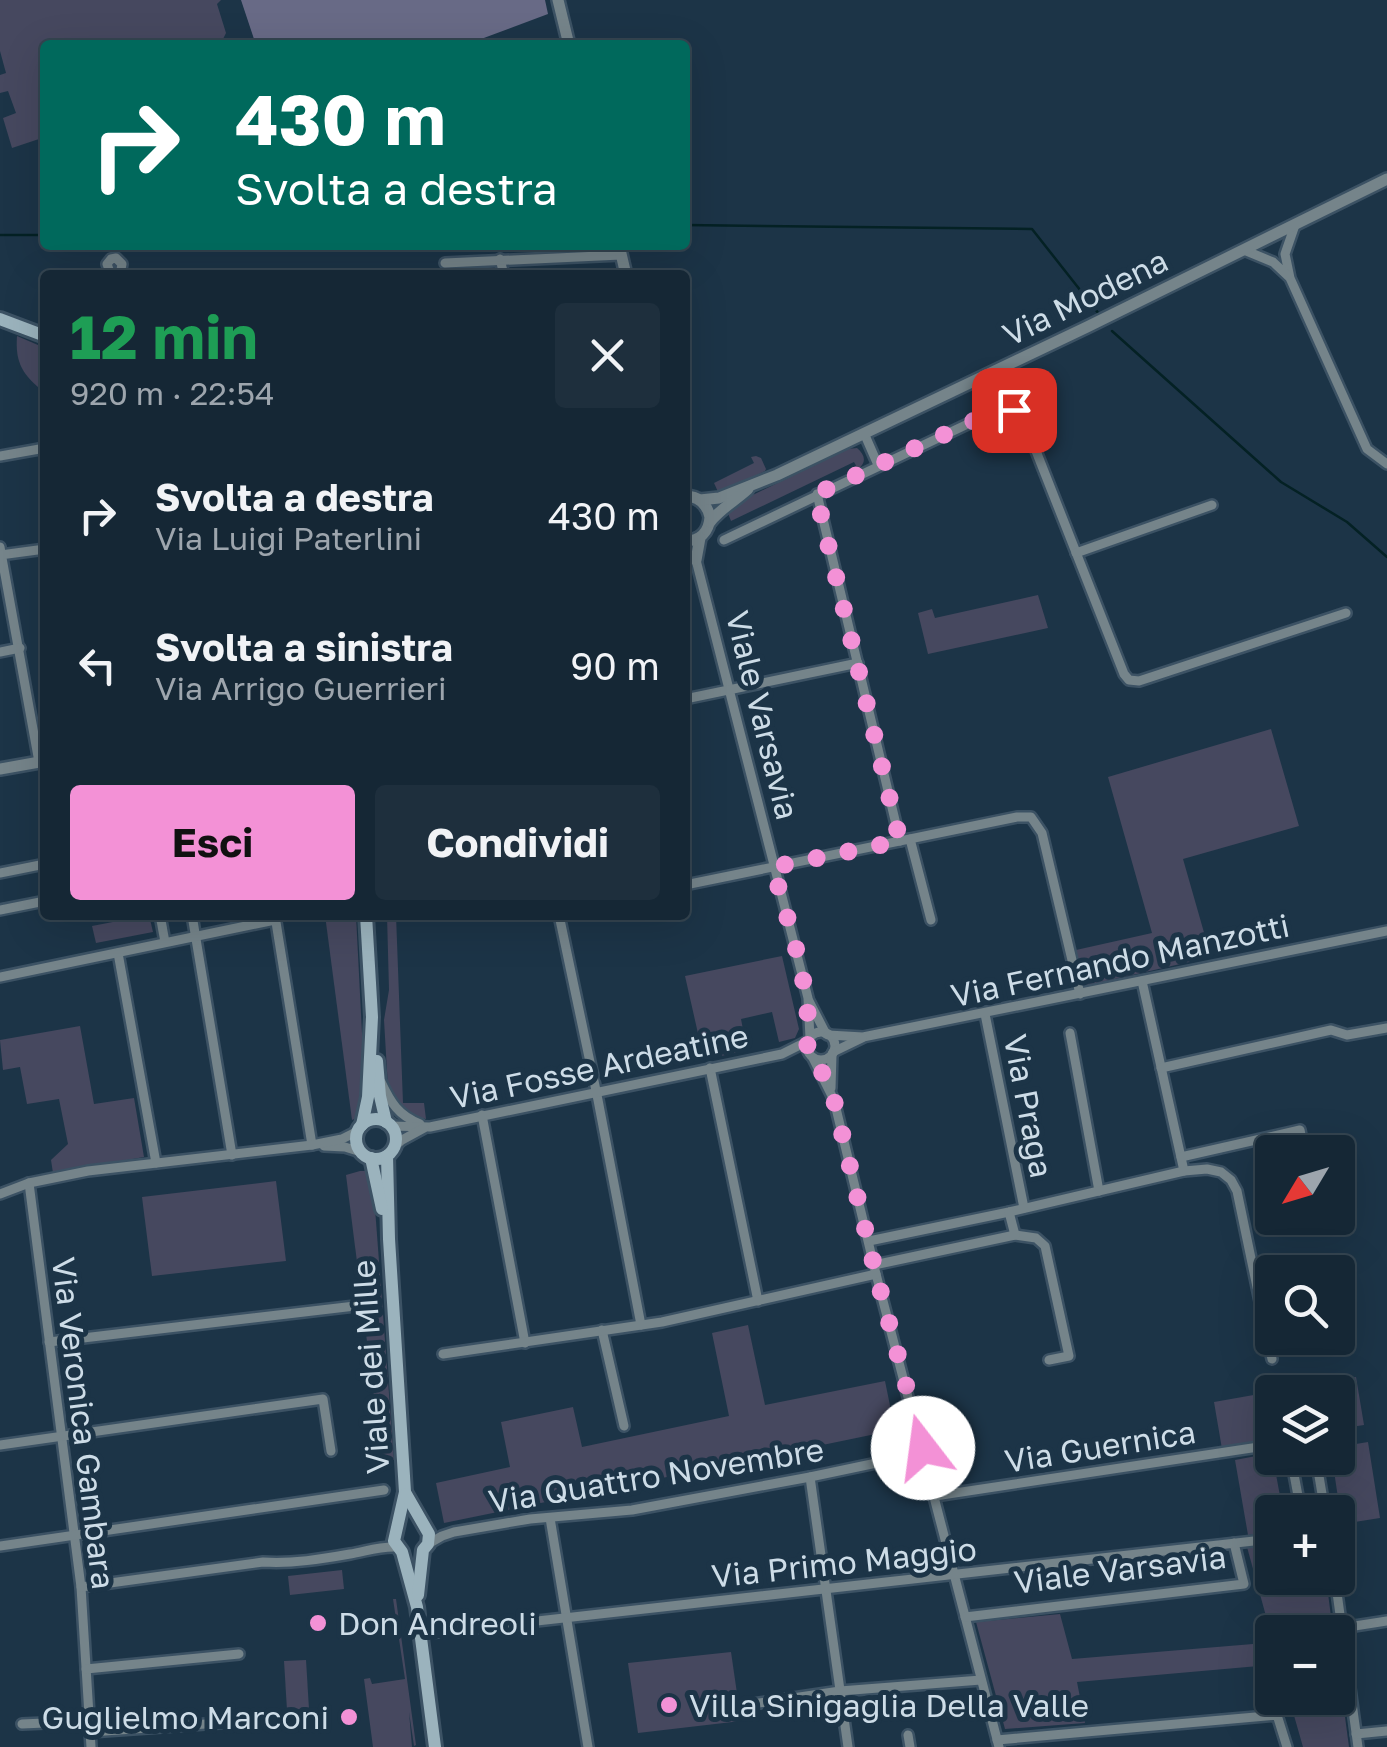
<!DOCTYPE html>
<html lang="it">
<meta charset="utf-8">
<style>
:root{--surface:#152735;--page:#1e2f3d;--text:#f1f3f6;--muted:#9da5ad;--line:#344450;--accent:#f391d6}
body{margin:0;font-family:"Golos Text",sans-serif;background:var(--page);color:var(--text);height:100vh;display:flex;flex-direction:column;font-size:38px;white-space:nowrap}
*{box-sizing:border-box;margin:0}
p{font-size:32px;color:var(--muted)}
.icon{flex:none;width:55px;height:55px;fill:none;stroke:currentColor;stroke-width:2;stroke-linecap:round;stroke-linejoin:round}
.map{position:relative;flex:1;overflow:hidden}
.side{position:absolute;left:40px;top:270px;width:650px;height:650px;display:flex;flex-direction:column;background:var(--surface);border-radius:10px;box-shadow:0 10px 40px #0002,0 0 0 2px var(--line)}
.side>*{flex:none}
.hud{position:absolute;left:40px;top:40px;width:650px;height:210px;border-radius:10px;box-shadow:0 10px 40px #0002,0 0 0 2px var(--line);background:#00695c;color:#fff;overflow:hidden}
.needle{width:65px;rotate:232deg}
.buttons{position:absolute;left:1255px;top:1135px;display:grid;gap:20px}
.buttons a{display:grid;place-items:center;width:100px;height:100px;border-radius:10px;background:var(--surface);box-shadow:0 10px 40px #0002,0 0 0 2px var(--line);font-size:50px}
.pin{position:absolute;display:grid;place-items:center;width:85px;height:85px;color:#fff;margin:-42px;border-radius:20px;box-shadow:0 5px 15px #0006}
.me{position:absolute;width:110px;margin:-55px;rotate:345deg;stroke-linejoin:round;filter:drop-shadow(0 0 8px #0008)}
.turn{display:flex;align-items:center;gap:35px;height:210px;padding:0 30px;font-size:45px}
.turn .icon{width:130px;height:130px;stroke-width:2.5}
.turn b{display:block;font-size:70px;line-height:85px}
.round{display:grid;place-items:center;flex:none;width:105px;height:105px;border-radius:10px;background:var(--page)}
.headline{display:flex;align-items:center;justify-content:space-between;height:170px;padding:0 30px}
h1{font-size:60px;font-weight:700;line-height:75px;color:#1e9e55}
.primary-button{display:flex;gap:20px;margin-top:auto;padding:20px 30px}
.primary-button a{flex:1;height:115px;border-radius:10px;background:var(--accent);color:#111;font-size:40px;font-weight:700;line-height:115px;text-align:center}
.primary-button a+a{background:var(--page);color:var(--text)}
ul{padding:0;list-style:none}
li{display:flex;align-items:center;gap:30px;height:150px;padding:0 30px}
li div{flex:1}
li b{display:block;font-size:38px}
li em{font-style:normal}
.map>svg:first-child{display:block}
.green{fill:#46485f}
.forest{fill:#686a86}
.lines{fill:none;stroke-linecap:round;stroke-linejoin:round}
.stream{stroke:#042124;stroke-width:2.5}
.minor-casing{stroke:#3c5264;stroke-width:14}
.tertiary-casing{stroke:#3c5264;stroke-width:16}
.secondary-casing{stroke:#3c5264;stroke-width:18}
.minor{stroke:#75848a;stroke-width:9}
.tertiary{stroke:#75848a;stroke-width:11}
.secondary{stroke:#9bb3bd;stroke-width:12}
.route{stroke:#f391d6;stroke-width:18;stroke-dasharray:0 32.4}
.poi-dot{fill:#f391d6;stroke:#1c3447;stroke-width:4}
.labels{text-anchor:middle;dominant-baseline:central;stroke-width:10;stroke-linejoin:round;paint-order:stroke}
.street-label{font-size:32px;fill:#cddce7;stroke:#1c3447}
.poi-label{font-size:32px;fill:#cddce7;stroke:#1c3447;text-anchor:start}
</style>
<div class="map">
<svg width="1387" height="1747" viewBox="0 0 1387 1747">
<rect width="100%" height="100%" fill="#1c3447"/>
<!-- green -->
<g class="green">
<path d="M0 0H221L217 4 226 33 220 45H45V137L12 148 3 118 16 113 8 91 0 93V75L6 73 0 51Z"/>
<path d="M17 336 45 348V393C23 375 15 364 17 336Z"/>
<path d="M857 448C865 455 867 462 858 469L854 462 731 521 726 508 848 449Z"/>
<path d="M756 456 761 458 766 469 765 471 719 494 714 483 754 463 751 457Z"/>
<path d="M1038 595 1048 628 928 654 918 613 932 609 935 618Z"/>
<path d="M1271 729 1299 826 1183 859 1211 957 1084 986 1076 950 1152 933 1108 777Z"/>
<path d="M149 915 153 932 96 943 92 926Z"/>
<path d="M325 915H356L364 1073 361 1116 352 1120Z"/>
<path d="M387 915H396L403 1103H424L426 1119 410 1116 402 1110 388 1088 384 1020 389 990Z"/>
<path d="M782 956 799 1029 795 1038 779 1042 772 1012 741 1019 747 1050 704 1060 685 976Z"/>
<path d="M80 1026 94 1104 134 1098 144 1157 53 1173 51 1160 68 1144 59 1099 27 1104 20 1067 3 1070 0 1040Z"/>
<path d="M360 1171H369L374 1195 394 1460H382L346 1175Z"/>
<path d="M276 1181 286 1261 152 1276 142 1197Z"/>
<path d="M748 1325 765 1405 885 1381 895 1430 444 1523 436 1483 510 1467 501 1422 573 1407 582 1447 729 1416 712 1333Z"/>
<path d="M1356 1377 1364 1425 1338 1429V1392H1272V1441L1222 1449 1214 1402Z"/>
<path d="M1368 1442 1380 1518 1342 1524 1332 1458H1338V1447Z"/>
<path d="M1272 1453 1283 1512H1272V1531L1248 1535 1235 1460Z"/>
<path d="M1272 1545V1578H1326L1333 1632H1272V1638L1247 1547Z"/>
<path d="M342 1570 344 1589 290 1595 288 1576Z"/>
<path d="M393 1599H396L416 1745 414 1746 409 1712 412 1747H373L364 1679 370 1678 372 1684 405 1679Z"/>
<path d="M1060 1614 1072 1659 1265 1643 1270 1665 1077 1682 1085 1723 1005 1729 976 1622Z"/>
<path d="M731 1652 741 1721 638 1733 628 1663Z"/>
<path d="M306 1660 309 1709 287 1710 284 1661Z"/>
<path d="M1338 1664 1349 1747H1303L1289 1698H1338Z"/>
</g>
<!-- forest -->
<path class="forest" d="M241 0H545L548 14 465 45H256Z"/>
<g class="lines">
<!-- stream -->
<g class="stream">
<path d="M685 225 1032 229 1099 314"/>
<path d="M0 235H45"/>
<path d="M1112 331 1281 482 1347 522 1387 557"/>
</g>
<!-- minor casing -->
<g class="minor-casing">
<g id="minor">
<path d="M1295 225 1285 254 1290 278 1367 449 1387 464"/>
<path d="M1244 250 1273 262 1288 276"/>
<path d="M500 259 504 275"/>
<path d="M445 263 621 255"/>
<path d="M111 275 107 264 111 259 116 258 122 264 120 275"/>
<path d="M864 433 878 465"/>
<path d="M0 456 45 448"/>
<path d="M817 494 900 841"/>
<path d="M724 540 995 411C1010 407 1016 410 1025 423L1124 674 1129 680 1139 681 1346 613"/>
<path d="M0 547 39 762"/>
<path d="M1076 553 1212 505"/>
<path d="M0 555 45 549"/>
<path d="M696 560 808 998 810 1038"/>
<path d="M0 652 20 648"/>
<path d="M685 699 858 663"/>
<path d="M910 839 931 920"/>
<path d="M0 873 45 864"/>
<path d="M685 885 1017 817H1031L1042 833 1080 994"/>
<path d="M0 910 45 901"/>
<path d="M160 915 165 942"/>
<path d="M192 915 232 1155"/>
<path d="M559 915 598 1100 641 1325"/>
<path d="M275 916 312 1145"/>
<path d="M118 953 156 1163"/>
<path d="M0 977 275 920"/>
<path d="M1142 981 1184 1171"/>
<path d="M809 1001 826 1034"/>
<path d="M985 1014 1024 1208"/>
<circle cx="821" cy="1046" r="14"/>
<path d="M1070 1033 1099 1191"/>
<path d="M828 1035 863 1037 1387 931"/>
<path d="M833 1052 862 1038"/>
<path d="M813 1058 834 1100 876 1274 999 1747"/>
<path d="M710 1068 758 1301"/>
<path d="M1161 1068 1331 1030 1347 1035 1387 1028"/>
<path d="M381 1082C391 1103 398 1115 420 1124"/>
<path d="M831 1088 832 1054"/>
<path d="M482 1115 525 1343"/>
<path d="M390 1126 430 1127 782 1054 808 1041"/>
<path d="M324 1146 345 1147 361 1152"/>
<path d="M393 1148 402 1140 424 1128"/>
<path d="M1181 1157 1300 1130 1304 1150"/>
<path d="M29 1183 81 1587 91 1747"/>
<path d="M0 1194 29 1183 88 1171 312 1145 342 1139 358 1131"/>
<path d="M1015 1235 1036 1238 1045 1246 1069 1356 1049 1360"/>
<path d="M869 1241 1009 1212 1184 1171 1207 1169 1221 1172 1231 1180 1237 1191 1272 1359"/>
<path d="M874 1265 1015 1235 1009 1212"/>
<path d="M602 1330 624 1426"/>
<path d="M49 1342 355 1306"/>
<path d="M443 1354 662 1322 876 1274"/>
<path d="M0 1445 323 1399 331 1451"/>
<path d="M1291 1458 1301 1512"/>
<path d="M1316 1458 1325 1512"/>
<path d="M810 1477 848 1747"/>
<path d="M935 1496 1272 1445"/>
<path d="M550 1518 588 1747"/>
<path d="M428 1544 442 1536 454 1532 530 1519 632 1510 810 1477 924 1453"/>
<path d="M0 1546 384 1490"/>
<path d="M1335 1578 1358 1747"/>
<path d="M81 1587 263 1562C292 1564 322 1559 350 1554 367 1551 380 1546 397 1547"/>
<path d="M965 1617 1244 1584 1234 1543"/>
<path d="M1342 1628 1387 1621"/>
<path d="M420 1634 1272 1539"/>
<path d="M86 1669 239 1654"/>
<path d="M746 1705 840 1691 981 1680"/>
<path d="M22 1724 90 1721"/>
<path d="M90 1732 279 1719"/>
<path d="M1356 1734 1387 1731"/>
<path d="M908 1735 910 1747"/>
<path d="M997 1740 1277 1715 1287 1747"/>
</g>
</g>
<!-- tertiary casing -->
<g class="tertiary-casing">
<g id="tertiary">
<path d="M558 0 569 45"/>
<path d="M619 245 626 275"/>
<path d="M685 496C699 496 707 504 710 517 709 532 700 541 685 541"/>
<path d="M700 500 719 498 777 475 1087 327 1387 179"/>
<path d="M710 522C721 508 735 501 748 489"/>
<path d="M696 560 700 538"/>
<path d="M0 769 45 761"/>
</g>
</g>
<!-- secondary casing -->
<g class="secondary-casing">
<g id="secondary">
<path d="M0 319 45 336"/>
<path d="M377 1061 380 1096 386 1122"/>
<circle cx="376" cy="1139" r="20"/>
<path d="M362 1125 368 1097 372 1017 366 915"/>
<path d="M387 1156 389 1239 405 1492 394 1541 402 1552 417 1607 435 1747"/>
<path d="M371 1158 382 1209"/>
<path d="M406 1494 429 1534 428 1544 423 1550 418 1595"/>
</g>
</g>
<!-- minor -->
<use href="#minor" class="minor"/>
<!-- tertiary -->
<use href="#tertiary" class="tertiary"/>
<!-- secondary -->
<use href="#secondary" class="secondary"/>
</g>
<g class="lines">
<!-- route -->
<path class="route" d="M923 1448 876 1274 834 1100 821 1070 807 1049C814 991 788 924 773 867L900 841 816 494 995 411 1014 410"/>
</g>
<!-- markers -->
<g class="poi-dot">
<circle cx="318" cy="1623" r="10"/>
<circle cx="669" cy="1705" r="10"/>
<circle cx="349" cy="1717" r="10"/>
</g>
<g class="labels">
<!-- street labels -->
<g class="street-label">
<text transform="translate(1085 297) rotate(-26)">Via Modena</text>
<text transform="translate(763 715) rotate(76)">Viale Varsavia</text>
<text transform="translate(1120 960) rotate(-12)">Via Fernando Manzotti</text>
<text transform="translate(599 1066) rotate(-12)">Via Fosse Ardeatine</text>
<text transform="translate(1029 1106) rotate(79)">Via Praga</text>
<text transform="translate(370 1367) rotate(-94)">Viale dei Mille</text>
<text transform="translate(84 1423) rotate(83)">Via Veronica Gambara</text>
<text transform="translate(1100 1446) rotate(-9)">Via Guernica</text>
<text transform="translate(656 1475) rotate(-9)">Via Quattro Novembre</text>
<text transform="translate(844 1562) rotate(-6)">Via Primo Maggio</text>
<text transform="translate(1120 1569) rotate(-7)">Viale Varsavia</text>
</g>
<!-- poi labels -->
<g class="poi-label">
<text x="338" y="1623">Don Andreoli</text>
<text x="689" y="1705">Villa Sinigaglia Della Valle</text>
<text x="329" y="1717" text-anchor="end">Guglielmo Marconi</text>
</g>
</g>
</svg>
<div class="buttons">
<a><svg class="needle" viewBox="-14 -14 28 28"><path d="M0-13l5 13h-10z" fill="#e53935"/><path d="M0 13l5-13h-10z" fill="#9da5ad"/></svg></a>
<a><svg class="icon" aria-label="search" viewBox="0 0 24 24"><circle cx="10" cy="10" r="6"/><path d="M15 15l6 6"/></svg></a>
<a><svg class="icon" aria-label="layers" viewBox="0 0 24 24"><path d="M12 4l9 5-9 5-9-5zM3 14l9 5 9-5"/></svg></a>
<a>+</a>
<a>−</a>
</div>
<div class="pin" style="left:1014px;top:410px;background:#d93025"><svg class="icon" aria-label="arrive" viewBox="0 0 24 24"><path d="M6 21V4h12l-3 4 3 4H6"/></svg></div>
<svg class="me" style="left:923px;top:1448px" viewBox="-20 -20 40 40"><circle r="19" fill="#fff"/><path d="M0-13L10 11 0 6-10 11z" fill="#f391d6"/></svg>
<div class="hud">
<div class="turn"><svg class="icon" aria-label="right" viewBox="0 0 24 24"><path d="M7 20v-9h11M14 6l5 5-5 5"/></svg><div><b>430 m</b>Svolta a destra</div></div>
</div>
<section class="side">
<div class="headline"><div><h1>12 min</h1><p>920 m · 22:54</p></div><a class="round"><svg class="icon" aria-label="close" viewBox="0 0 24 24"><path d="M6 6l12 12M18 6L6 18"/></svg></a></div>
<ul>
<li><svg class="icon" aria-label="right" viewBox="0 0 24 24"><path d="M7 20v-9h11M14 6l5 5-5 5"/></svg><div><b>Svolta a destra</b><p>Via Luigi Paterlini</p></div><em>430 m</em></li>
<li><svg class="icon" aria-label="left" viewBox="0 0 24 24"><path d="M17 20v-9H6M10 6l-5 5 5 5"/></svg><div><b>Svolta a sinistra</b><p>Via Arrigo Guerrieri</p></div><em>90 m</em></li>
</ul>
<div class="primary-button"><a>Esci</a><a>Condividi</a></div>
</section>
</div>
